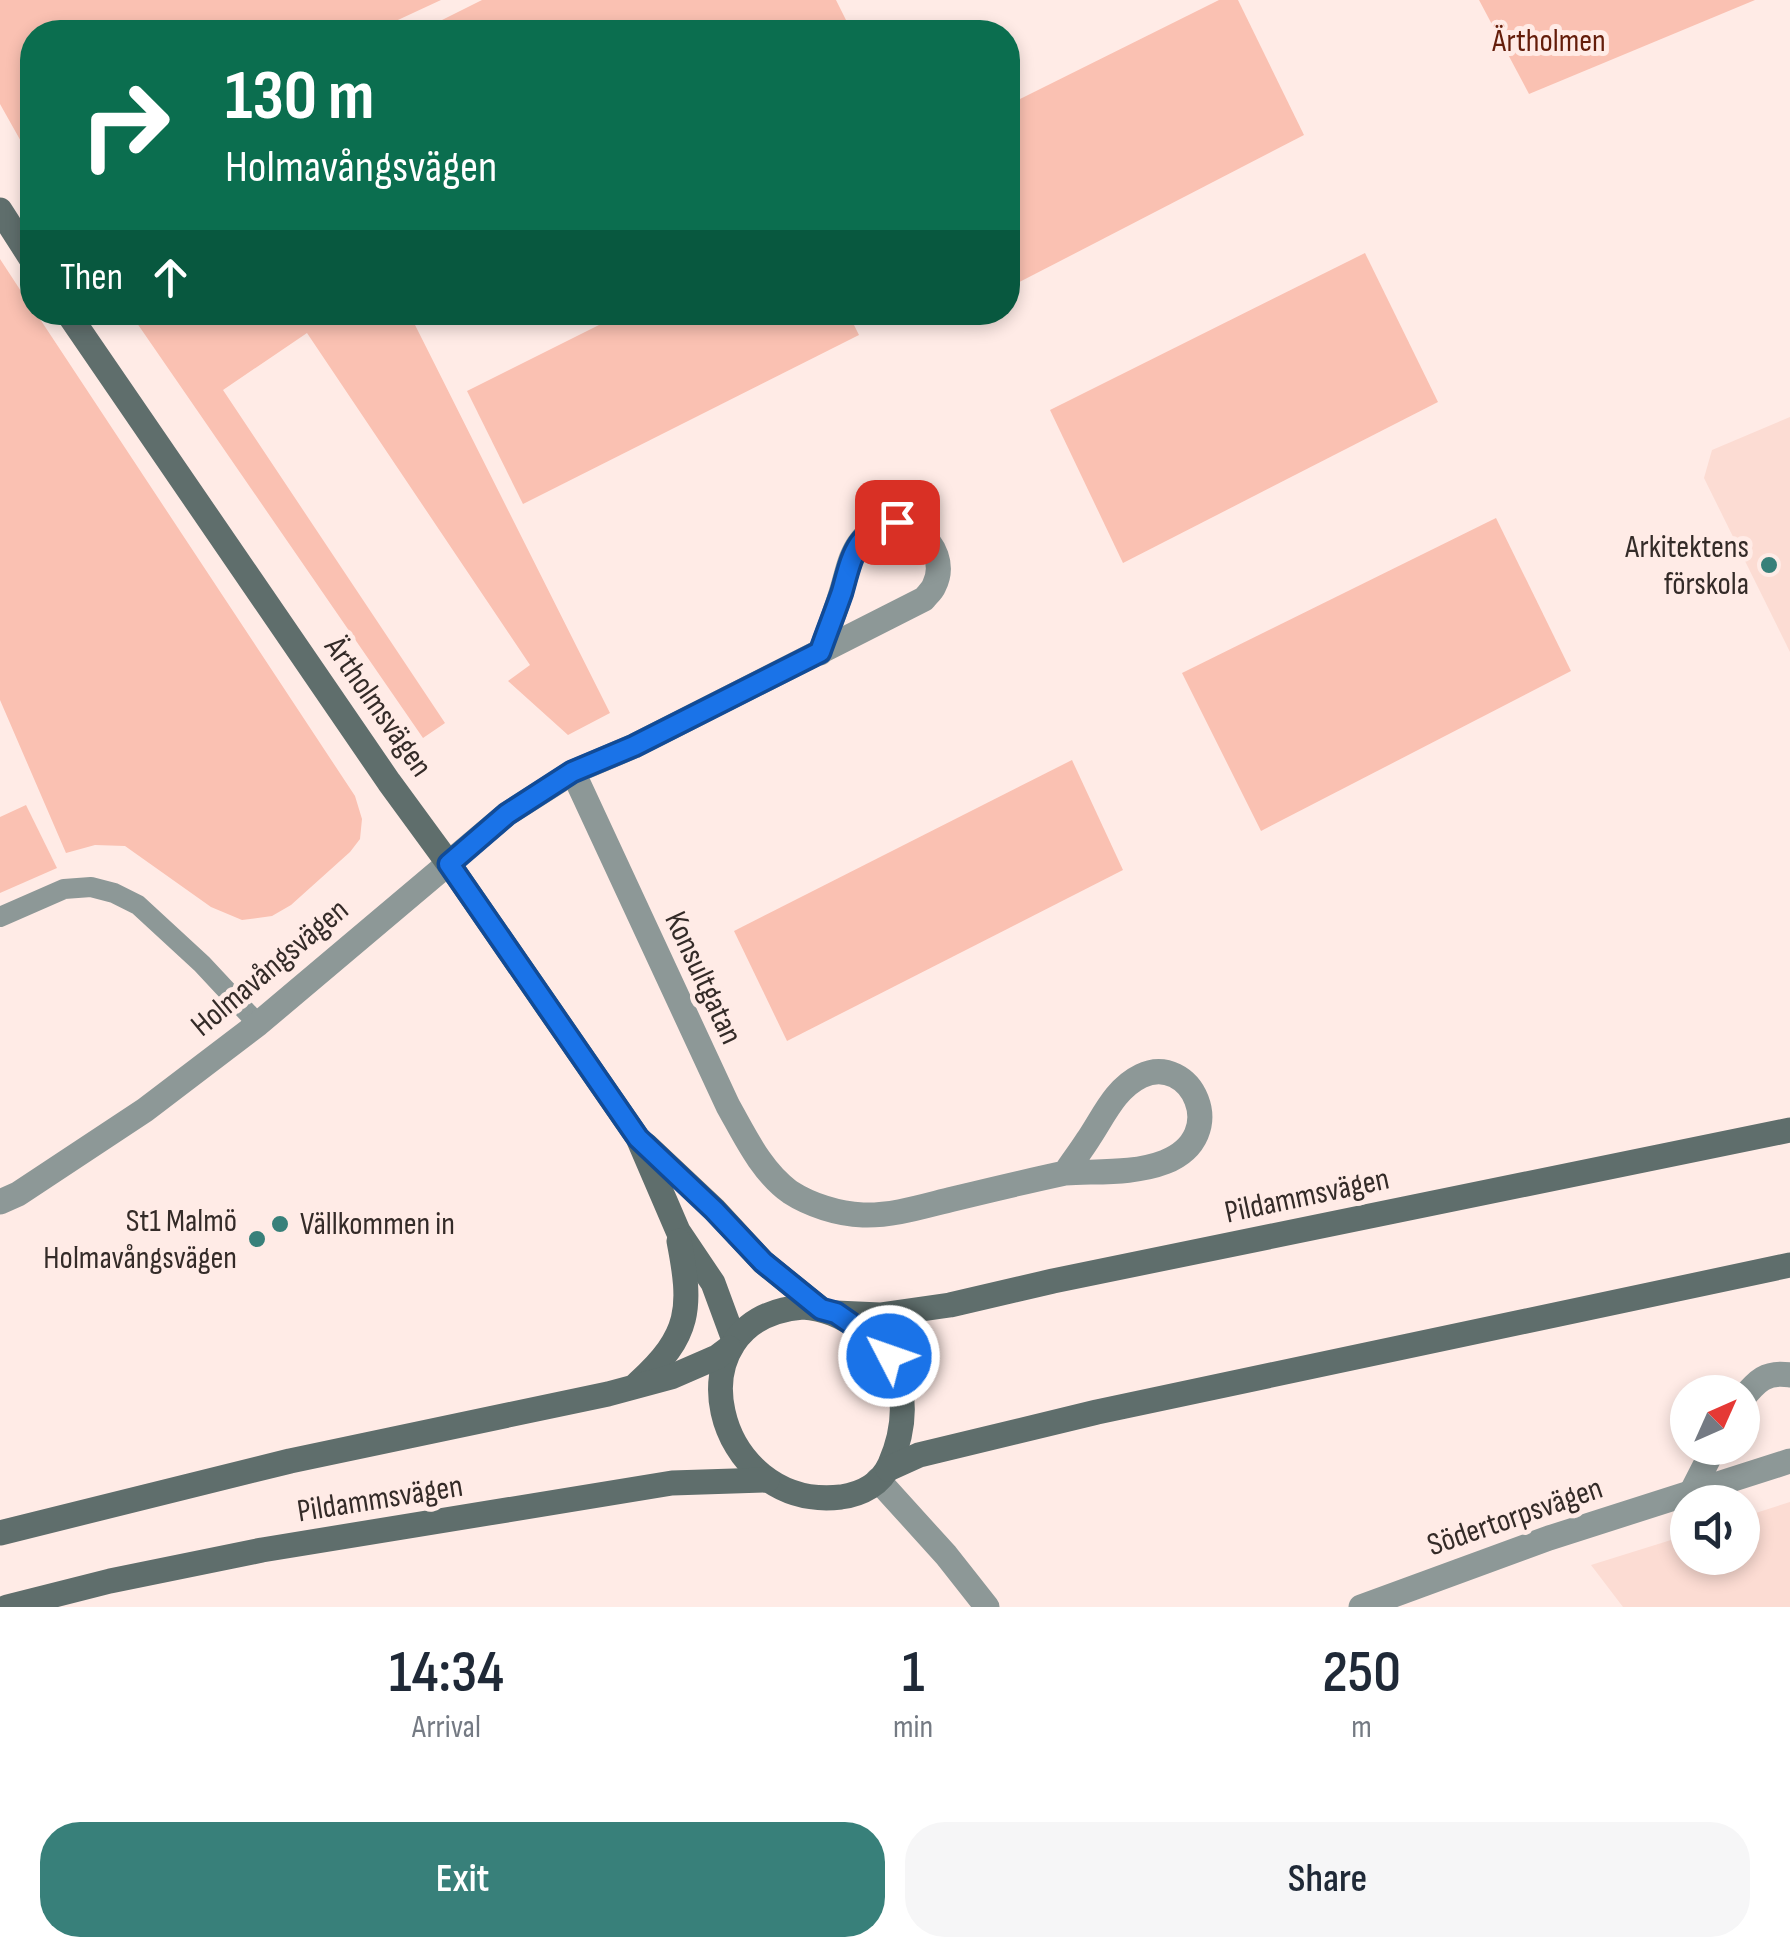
<!DOCTYPE html>
<meta charset="utf-8">
<style>
:root{--surface:#fff;--page:#f6f6f7;--text:#1f2937;--muted:#747a83;--accent:#38807a}
body{margin:0;font-family:"Sofia Sans Condensed",sans-serif;background:var(--page);color:var(--text);height:100vh;display:flex;flex-direction:column;font-size:38px;white-space:nowrap}
*{box-sizing:border-box;margin:0}
p{font-size:32px;color:var(--muted)}
.icon{flex:none;width:55px;height:55px;fill:none;stroke:currentColor;stroke-width:2;stroke-linecap:round;stroke-linejoin:round}
.map{position:relative;height:1607px;overflow:hidden}
.side{display:flex;flex-direction:column;background:var(--surface);flex:1}
.side>*{flex:none}
.guide{position:absolute;left:20px;top:20px;width:1000px;height:305px;border-radius:40px;box-shadow:0 5px 15px #0003;background:#0b6e4f;color:#fff;overflow:hidden}
.needle{width:65px;rotate:45deg}
.controls{position:absolute;left:1670px;top:1375px;display:grid;gap:20px}
.controls a{display:grid;place-items:center;width:90px;height:90px;border-radius:50%;background:var(--surface);box-shadow:0 5px 15px #0003;font-size:50px}
.pin{position:absolute;display:grid;place-items:center;width:85px;height:85px;color:#fff;margin:-42px;border-radius:20px;box-shadow:0 5px 15px #0006}
.me{position:absolute;width:110px;margin:-55px;rotate:311deg;stroke-linejoin:round;filter:drop-shadow(0 0 8px #0008)}
.turn{display:flex;align-items:center;gap:35px;height:210px;padding:0 40px;font-size:45px}
.turn .icon{width:130px;height:130px;stroke-width:2.5}
.turn b{display:block;font-size:70px;line-height:85px}
.then{display:flex;align-items:center;height:95px;padding:0 40px;background:#0003;gap:20px;font-size:38px}
.eta{display:flex;justify-content:space-evenly;align-items:center;height:170px;text-align:center}
.eta b{font-size:60px;font-weight:600;line-height:70px}
.primary-button{display:flex;gap:20px;margin-top:auto;padding:20px 40px}
.primary-button a{flex:1;height:115px;border-radius:40px;background:var(--accent);color:#fff;font-size:40px;font-weight:600;line-height:115px;text-align:center}
.primary-button a+a{background:var(--page);color:var(--text)}
.map>svg:first-child{display:block}
.built{fill:#fcdcd3}
.green{fill:#fac1b2}
.lines{fill:none;stroke-linecap:round;stroke-linejoin:round}
.lane{stroke:#8d9897;stroke-width:20}
.street{stroke:#8d9897;stroke-width:25}
.secondary{stroke:#5f6e6c;stroke-width:25}
.route-casing{stroke:#114b97;stroke-width:25}
.route{stroke:#1a73e8;stroke-width:18}
.poi-dot{fill:#38807a;stroke:#ffebe6;stroke-width:4}
.labels{text-anchor:middle;dominant-baseline:central;stroke-width:10;stroke-linejoin:round;paint-order:stroke}
.park-label{font-size:32px;fill:#641d0a;stroke:#ffebe6}
.poi-label{font-size:32px;fill:#342b28;stroke:#ffebe6;text-anchor:end}
.street-label{font-size:32px;fill:#342b28;stroke:#ffebe6}
</style>
<div class="map">
<svg width="1790" height="1607" viewBox="0 0 1790 1607">
<rect width="100%" height="100%" fill="#ffebe6"/>
<!-- built -->
<g class="built">
<path d="M1790 417V652L1704 478 1712 450Z"/>
<path d="M1790 1502V1607H1623L1591 1565 1687 1535 1688 1558H1742L1743 1517Z"/>
</g>
<!-- green -->
<g class="green">
<path d="M0 0H441L372 32H32V161L0 104Z"/>
<path d="M482 0H836L852 32H418Z"/>
<path d="M1219 0H1238L1304 135 1008 288V105Z"/>
<path d="M1479 0H1755L1529 94Z"/>
<path d="M1365 253 1438 402 1123 563 1050 410Z"/>
<path d="M0 259 32 308V312L36 313 355 796 362 819 360 839 350 852 291 905 272 916 242 920 211 907 125 846 95 845 66 853 0 700Z"/>
<path d="M625 312 848 313 859 335 523 504 467 391Z"/>
<path d="M130 313H409L610 713 568 735 508 681 530 665 307 333 223 390 445 723 423 738Z"/>
<path d="M1496 518 1571 671 1261 831 1182 673Z"/>
<path d="M1072 760 1123 870 787 1041 734 931Z"/>
<path d="M26 805 57 868 0 893V817Z"/>
</g>
<g class="lines">
<!-- lane -->
<path class="lane" d="M0 917 64 889 91 887 114 893 138 905 202 964 258 1024"/>
<!-- street -->
<g class="street">
<path d="M573 772 728 1106C745 1136 761 1171 790 1192 810 1205 838 1214 863 1215 893 1216 924 1206 953 1199 990 1190 1028 1181 1065 1173 1072 1162 1080 1152 1087 1141 1103 1118 1114 1089 1141 1076 1190 1052 1232 1135 1165 1162 1134 1174 1098 1171 1065 1173"/>
<path d="M0 1202 18 1194 145 1110 258 1024 507 814 573 772 634 746 924 599C927 595 932 591 934 586 955 545 894 498 861 541 849 556 847 575 841 593 835 613 827 633 820 653"/>
<path d="M1742 1399C1757 1381 1766 1371 1790 1375"/>
<path d="M878 1480 946 1555 987 1607"/>
<path d="M1692 1491 1714 1448"/>
<path d="M1361 1607 1549 1538 1790 1461"/>
</g>
<!-- secondary -->
<g class="secondary">
<path d="M0 210 32 260"/>
<path d="M67 312 389 782 449 864 638 1138 678 1231 713 1283 734 1340"/>
<path d="M646 1145 714 1209 763 1262 821 1309"/>
<path d="M803 1307C826 1309 840 1316 859 1328 906 1361 912 1413 890 1464 881 1484 862 1494 841 1497 713 1512 667 1318 803 1307Z"/>
<path d="M836 1313 880 1315 950 1305 1053 1281 1790 1130"/>
<path d="M638 1383C691 1335 692 1308 679 1241"/>
<path d="M888 1469 919 1455 1097 1412 1790 1265"/>
<path d="M0 1533 290 1461 608 1394 671 1377 717 1357 729 1348"/>
<path d="M7 1607 110 1581 262 1550 672 1483 767 1480"/>
</g>
</g>
<g class="lines">
<!-- route casing -->
<g class="route-casing">
<path id="route" d="M889 1356 872 1338 836 1313 821 1309 763 1262 714 1210 638 1138 449 864 507 814 572 772 634 746 820 652C827 632 835 612 842 592 852 556 856 530 897 522"/>
</g>
<!-- route -->
<use href="#route" class="route"/>
</g>
<!-- markers -->
<g class="poi-dot">
<circle cx="1769" cy="565" r="10"/>
<circle cx="280" cy="1224" r="10"/>
<circle cx="257" cy="1239" r="10"/>
</g>
<g class="labels">
<!-- park labels -->
<g class="park-label">
<text x="1549" y="41">Ärtholmen</text>
</g>
<!-- poi labels -->
<g class="poi-label">
<text x="1749" y="547">Arkitektens<tspan x="1749" dy="37">förskola</tspan></text>
<text x="237" y="1221">St1 Malmö<tspan x="237" dy="37">Holmavångsvägen</tspan></text>
<text x="300" y="1224" text-anchor="start">Vällkommen in</text>
</g>
<!-- street labels -->
<g class="street-label">
<text transform="translate(378 707) rotate(55)">Ärtholmsvägen</text>
<text transform="translate(270 968) rotate(-40)">Holmavångsvägen</text>
<text transform="translate(703 978) rotate(65)">Konsultgatan</text>
<text transform="translate(1307 1196) rotate(-12)">Pildammsvägen</text>
<text transform="translate(380 1499) rotate(-9)">Pildammsvägen</text>
<text transform="translate(1515 1517) rotate(-19)">Södertorpsvägen</text>
</g>
</g>
</svg>
<div class="controls">
<a><svg class="needle" viewBox="-14 -14 28 28"><path d="M0-13l5 13h-10z" fill="#e53935"/><path d="M0 13l5-13h-10z" fill="#747a83"/></svg></a>
<a><svg class="icon" aria-label="sound" viewBox="0 0 24 24"><path d="M4 9h4l5-4v14l-5-4H4zM17 9q2 3 0 6"/></svg></a>
</div>
<div class="pin" style="left:897px;top:522px;background:#d93025"><svg class="icon" aria-label="arrive" viewBox="0 0 24 24"><path d="M6 21V4h12l-3 4 3 4H6"/></svg></div>
<svg class="me" style="left:889px;top:1356px" viewBox="-20 -20 40 40"><circle r="17" fill="#1a73e8" stroke="#fff" stroke-width="3"/><path d="M0-11L8 9 0 5-8 9z" fill="#fff"/></svg>
<div class="guide">
<div class="turn"><svg class="icon" aria-label="right" viewBox="0 0 24 24"><path d="M7 20v-9h11M14 6l5 5-5 5"/></svg><div><b>130 m</b>Holmavångsvägen</div></div>
<div class="then">Then<svg class="icon" aria-label="ahead" viewBox="0 0 24 24"><path d="M12 20V5M6 11l6-6 6 6"/></svg></div>
</div>
</div>
<section class="side">
<div class="eta">
<div><b>14:34</b><p>Arrival</p></div>
<div><b>1</b><p>min</p></div>
<div><b>250</b><p>m</p></div>
</div>
<div class="primary-button"><a>Exit</a><a>Share</a></div>
</section>
